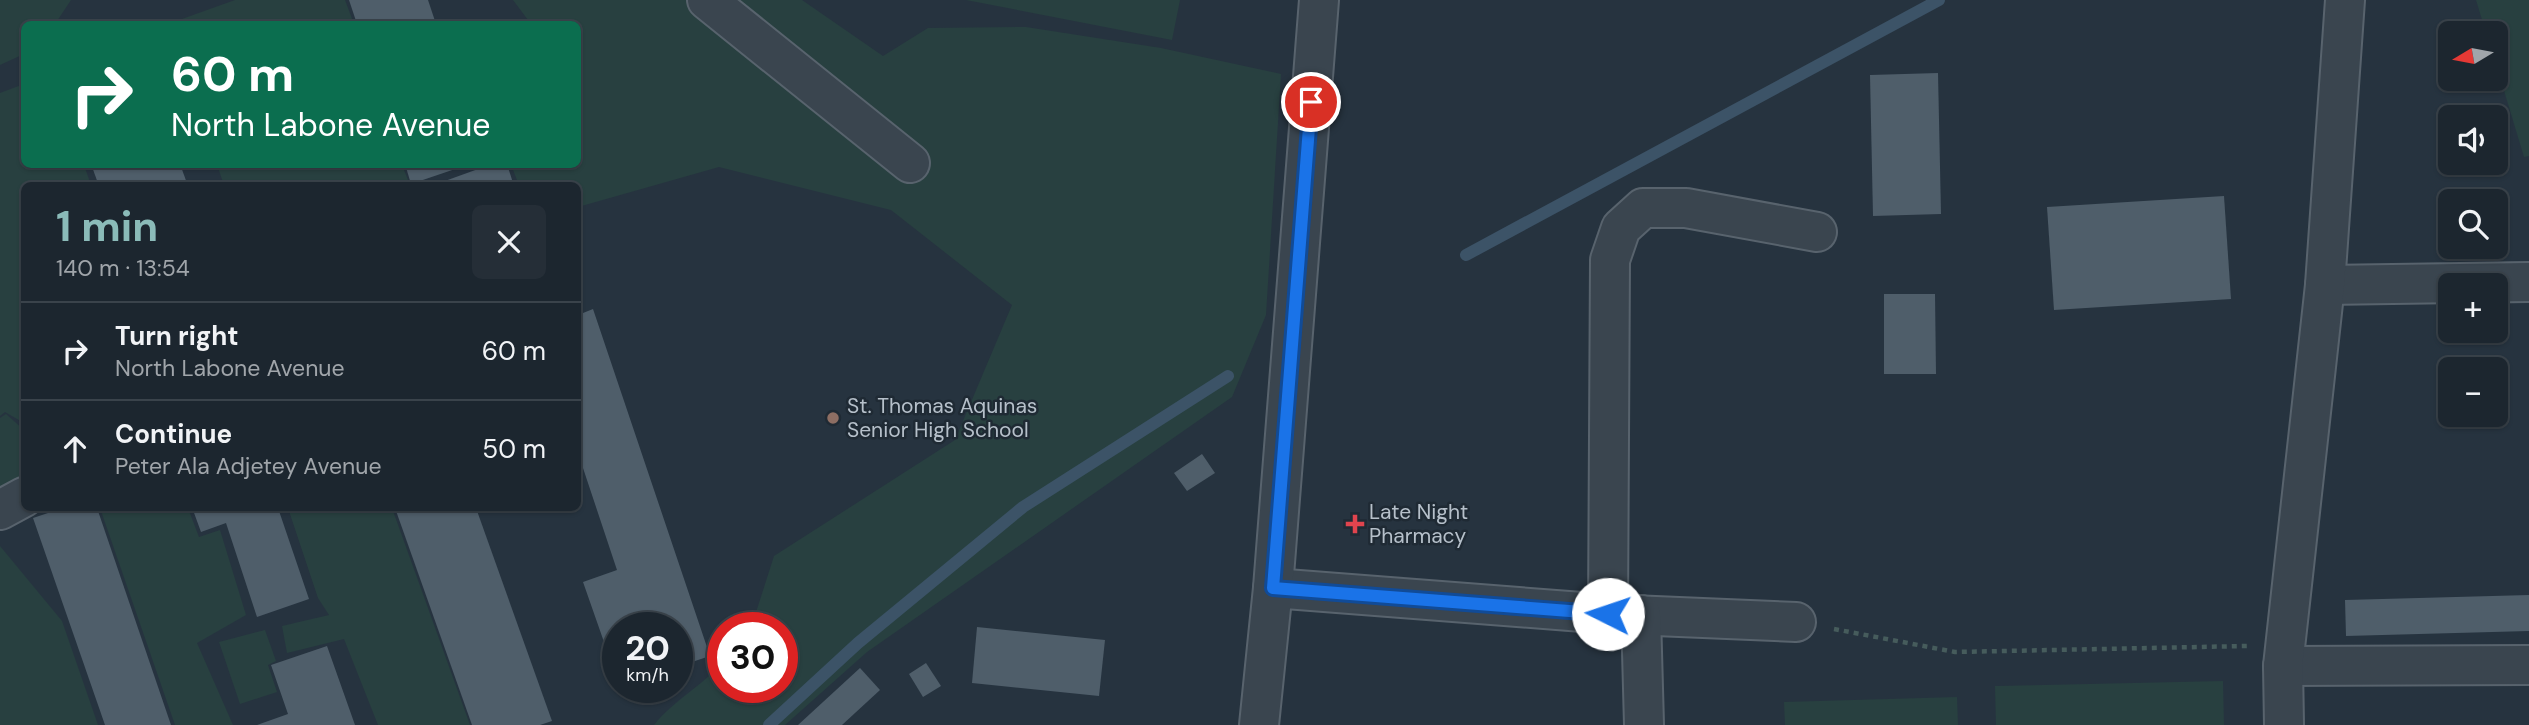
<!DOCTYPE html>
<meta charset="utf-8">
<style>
:root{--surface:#1c262f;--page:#252e37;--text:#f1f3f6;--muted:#a0a5aa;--line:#3a434b;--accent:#8bbbb9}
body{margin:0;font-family:"DM Sans",sans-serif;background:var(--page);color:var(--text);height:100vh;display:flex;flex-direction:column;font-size:26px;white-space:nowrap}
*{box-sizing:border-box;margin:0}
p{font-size:23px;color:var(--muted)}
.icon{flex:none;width:38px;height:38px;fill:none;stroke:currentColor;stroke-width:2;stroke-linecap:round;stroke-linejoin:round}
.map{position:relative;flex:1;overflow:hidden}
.panel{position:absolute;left:21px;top:182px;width:560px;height:329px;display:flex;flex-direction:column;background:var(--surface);border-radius:10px;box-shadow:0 2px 5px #0004,0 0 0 2px var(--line)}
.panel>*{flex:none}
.hud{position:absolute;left:21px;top:21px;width:560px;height:147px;border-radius:10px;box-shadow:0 2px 5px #0004,0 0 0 2px var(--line);background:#0b6e4f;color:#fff;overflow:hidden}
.needle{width:46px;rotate:260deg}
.buttons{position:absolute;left:2438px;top:21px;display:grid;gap:14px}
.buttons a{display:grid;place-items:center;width:70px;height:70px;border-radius:10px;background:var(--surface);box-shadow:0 2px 5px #0004,0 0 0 2px var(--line);font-size:35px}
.speed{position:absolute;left:602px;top:612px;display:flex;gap:14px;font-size:35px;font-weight:700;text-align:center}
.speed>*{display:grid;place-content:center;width:91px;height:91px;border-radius:50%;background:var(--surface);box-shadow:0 2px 5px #0004,0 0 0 2px var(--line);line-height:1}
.speed small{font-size:18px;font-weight:400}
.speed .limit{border:10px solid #d22;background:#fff;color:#111}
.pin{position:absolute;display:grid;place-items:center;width:60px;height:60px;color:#fff;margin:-30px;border:4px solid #fff;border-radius:50%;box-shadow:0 2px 7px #0007}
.me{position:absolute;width:77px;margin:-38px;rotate:274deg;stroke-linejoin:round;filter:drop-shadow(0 0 5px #0008)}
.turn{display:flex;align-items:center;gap:24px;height:147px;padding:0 35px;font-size:32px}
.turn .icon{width:91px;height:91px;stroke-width:2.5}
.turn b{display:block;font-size:49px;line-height:60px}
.round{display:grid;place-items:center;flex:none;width:74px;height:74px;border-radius:10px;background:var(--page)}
.head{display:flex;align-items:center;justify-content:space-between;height:119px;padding:0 35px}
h1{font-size:42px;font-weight:700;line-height:52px;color:var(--accent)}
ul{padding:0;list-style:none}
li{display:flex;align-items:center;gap:21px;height:98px;padding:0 35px;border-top:2px solid var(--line)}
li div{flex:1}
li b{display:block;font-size:26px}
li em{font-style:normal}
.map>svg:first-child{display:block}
.green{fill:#284040}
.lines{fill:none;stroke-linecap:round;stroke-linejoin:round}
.stream{stroke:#3c5367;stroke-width:12}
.building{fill:#4f5e6a}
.minor-casing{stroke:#58636d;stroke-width:42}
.path{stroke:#465c5c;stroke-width:4.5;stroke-dasharray:5 5;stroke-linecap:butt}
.minor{stroke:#3a454f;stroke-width:38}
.route-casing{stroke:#114b97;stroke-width:18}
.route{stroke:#1a73e8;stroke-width:12}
.education-dot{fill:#8d6e63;stroke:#1f2a34;stroke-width:2.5}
.health-dot{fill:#e0444e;stroke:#1f2a34;stroke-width:2.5}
.labels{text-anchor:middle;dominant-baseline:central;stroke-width:5;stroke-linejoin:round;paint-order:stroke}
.poi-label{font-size:21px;fill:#b6c0ca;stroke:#1f2a34;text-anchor:start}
</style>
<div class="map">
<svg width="2529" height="725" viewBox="0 0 2529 725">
<rect width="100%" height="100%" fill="#26333f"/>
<!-- green -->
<g class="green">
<path d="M0 0H71L55 24H24V54L0 65Z"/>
<path d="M235 0H345L354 24H168Z"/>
<path d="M513 0H802L883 56 928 28 1026 27 1161 48 1281 74 1266 315 1232 397 867 652 785 725H654C674 700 702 686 723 662V688H782V628H751L774 556 955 440 1012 305 891 210 719 167 578 207V186L519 185 511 165 578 164V24H523L528 20Z"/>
<path d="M966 0H1180L1172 40Z"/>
<path d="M2476 0H2529V156L2524 157 2496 64V33H2486Z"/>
<path d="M24 84V164L84 165 91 185 24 186V423L5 412 0 416V93Z"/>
<path d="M217 165H402L410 185H224Z"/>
<path d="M6 414 24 430V508L0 528V418Z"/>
<path d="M100 508H188L199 537 220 530 246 615 197 643 233 725H175Z"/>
<path d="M288 508H392L470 725H378L344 639 287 653 282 626 329 615 318 598Z"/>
<path d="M0 546 62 621 98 725H0Z"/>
<path d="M265 630 276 661 268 665 277 692 240 704 219 642Z"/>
<path d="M2223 681 2224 725H1996L1995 686Z"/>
<path d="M1957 697 1958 725H1785L1784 702Z"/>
</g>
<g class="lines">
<!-- stream -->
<g class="stream">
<path d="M1466 255 1939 0"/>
<path d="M769 725 858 643 1023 507 1228 376"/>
</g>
</g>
<!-- building -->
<g class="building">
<path d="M349 0H428L436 24H357Z"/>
<path d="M1938 73 1941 214 1873 216 1870 75Z"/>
<path d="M91 164H180L188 186H99Z"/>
<path d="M405 164H467V165L411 184Z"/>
<path d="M492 164H507L514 186H431Z"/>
<path d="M2224 196 2231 299 2054 310 2047 207Z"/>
<path d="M1884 294H1935L1936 374H1884Z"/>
<path d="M593 309 710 656 677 667V628H618V637L604 642 583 582 617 570 578 453V315Z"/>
<path d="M1202 454 1215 473 1187 491 1174 473Z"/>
<path d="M63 508H97L171 725H105L33 518Z"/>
<path d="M200 508H278L309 599 257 617 226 523 201 532 193 510Z"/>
<path d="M395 508H476L552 721 540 725H472Z"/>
<path d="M2529 595V631L2346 636 2345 600Z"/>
<path d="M977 627 1105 640 1099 696 972 683Z"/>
<path d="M327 646 355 725H257L288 714 271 665Z"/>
<path d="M926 663 941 686 923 697 909 674Z"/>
<path d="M860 668 880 690 842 725H798Z"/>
</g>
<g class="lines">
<!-- minor casing -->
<g class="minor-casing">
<g id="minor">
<path d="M707 0 910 163"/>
<path d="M2325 285 2528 282"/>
<path d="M0 510 24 497"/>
<path d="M1273 588 1608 614 1796 622"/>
<path d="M1608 614 1610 260 1621 228 1643 208H1686L1817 232"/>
<path d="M1641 615 1644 725"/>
<path d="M2283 666 2529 665"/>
<path d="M1259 725 1273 588 1319 0"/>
<path d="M2284 725 2283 666 2325 285 2345 0"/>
</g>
</g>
<!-- path -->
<path class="path" d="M1834 629 1955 652 2247 646"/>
<!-- minor -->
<use href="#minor" class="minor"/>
</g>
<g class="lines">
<!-- route casing -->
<g class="route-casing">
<path id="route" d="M1311 102 1273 588 1608 614"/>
</g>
<!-- route -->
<use href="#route" class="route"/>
</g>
<!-- markers -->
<circle class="education-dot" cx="833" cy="418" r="7"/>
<path class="health-dot" d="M1351.5 513.5h7v7h7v7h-7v7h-7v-7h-7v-7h7z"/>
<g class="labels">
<!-- poi labels -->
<g class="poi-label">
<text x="847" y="406">St. Thomas Aquinas<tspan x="847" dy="24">Senior High School</tspan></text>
<text x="1369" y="512">Late Night<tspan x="1369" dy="24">Pharmacy</tspan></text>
</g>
</g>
</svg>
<div class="buttons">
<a><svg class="needle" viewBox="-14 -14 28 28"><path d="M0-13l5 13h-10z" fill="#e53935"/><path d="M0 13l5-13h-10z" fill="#a0a5aa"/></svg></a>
<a><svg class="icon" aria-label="sound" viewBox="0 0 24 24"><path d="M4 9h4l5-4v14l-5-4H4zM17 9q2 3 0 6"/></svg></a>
<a><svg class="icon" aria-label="search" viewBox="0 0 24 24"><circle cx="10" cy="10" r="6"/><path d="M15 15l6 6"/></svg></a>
<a>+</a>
<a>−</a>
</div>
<div class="speed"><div>20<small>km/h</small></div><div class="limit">30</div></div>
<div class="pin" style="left:1311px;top:102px;background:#d93025"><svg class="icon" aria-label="arrive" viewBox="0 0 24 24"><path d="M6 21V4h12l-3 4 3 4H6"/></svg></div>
<svg class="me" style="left:1608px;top:614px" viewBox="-20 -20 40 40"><circle r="19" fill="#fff"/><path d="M0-13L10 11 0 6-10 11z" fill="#1a73e8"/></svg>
<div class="hud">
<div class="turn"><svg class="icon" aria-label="right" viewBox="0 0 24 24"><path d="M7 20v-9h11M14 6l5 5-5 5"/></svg><div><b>60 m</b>North Labone Avenue</div></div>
</div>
<section class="panel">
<div class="head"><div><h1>1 min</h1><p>140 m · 13:54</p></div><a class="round"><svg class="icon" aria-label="close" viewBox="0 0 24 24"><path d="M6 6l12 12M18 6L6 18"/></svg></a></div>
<ul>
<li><svg class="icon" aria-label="right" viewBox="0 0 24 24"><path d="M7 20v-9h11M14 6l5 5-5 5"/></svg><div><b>Turn right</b><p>North Labone Avenue</p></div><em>60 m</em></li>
<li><svg class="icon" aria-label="ahead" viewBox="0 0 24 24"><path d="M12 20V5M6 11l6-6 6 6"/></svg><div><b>Continue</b><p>Peter Ala Adjetey Avenue</p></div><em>50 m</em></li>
</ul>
</section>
</div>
